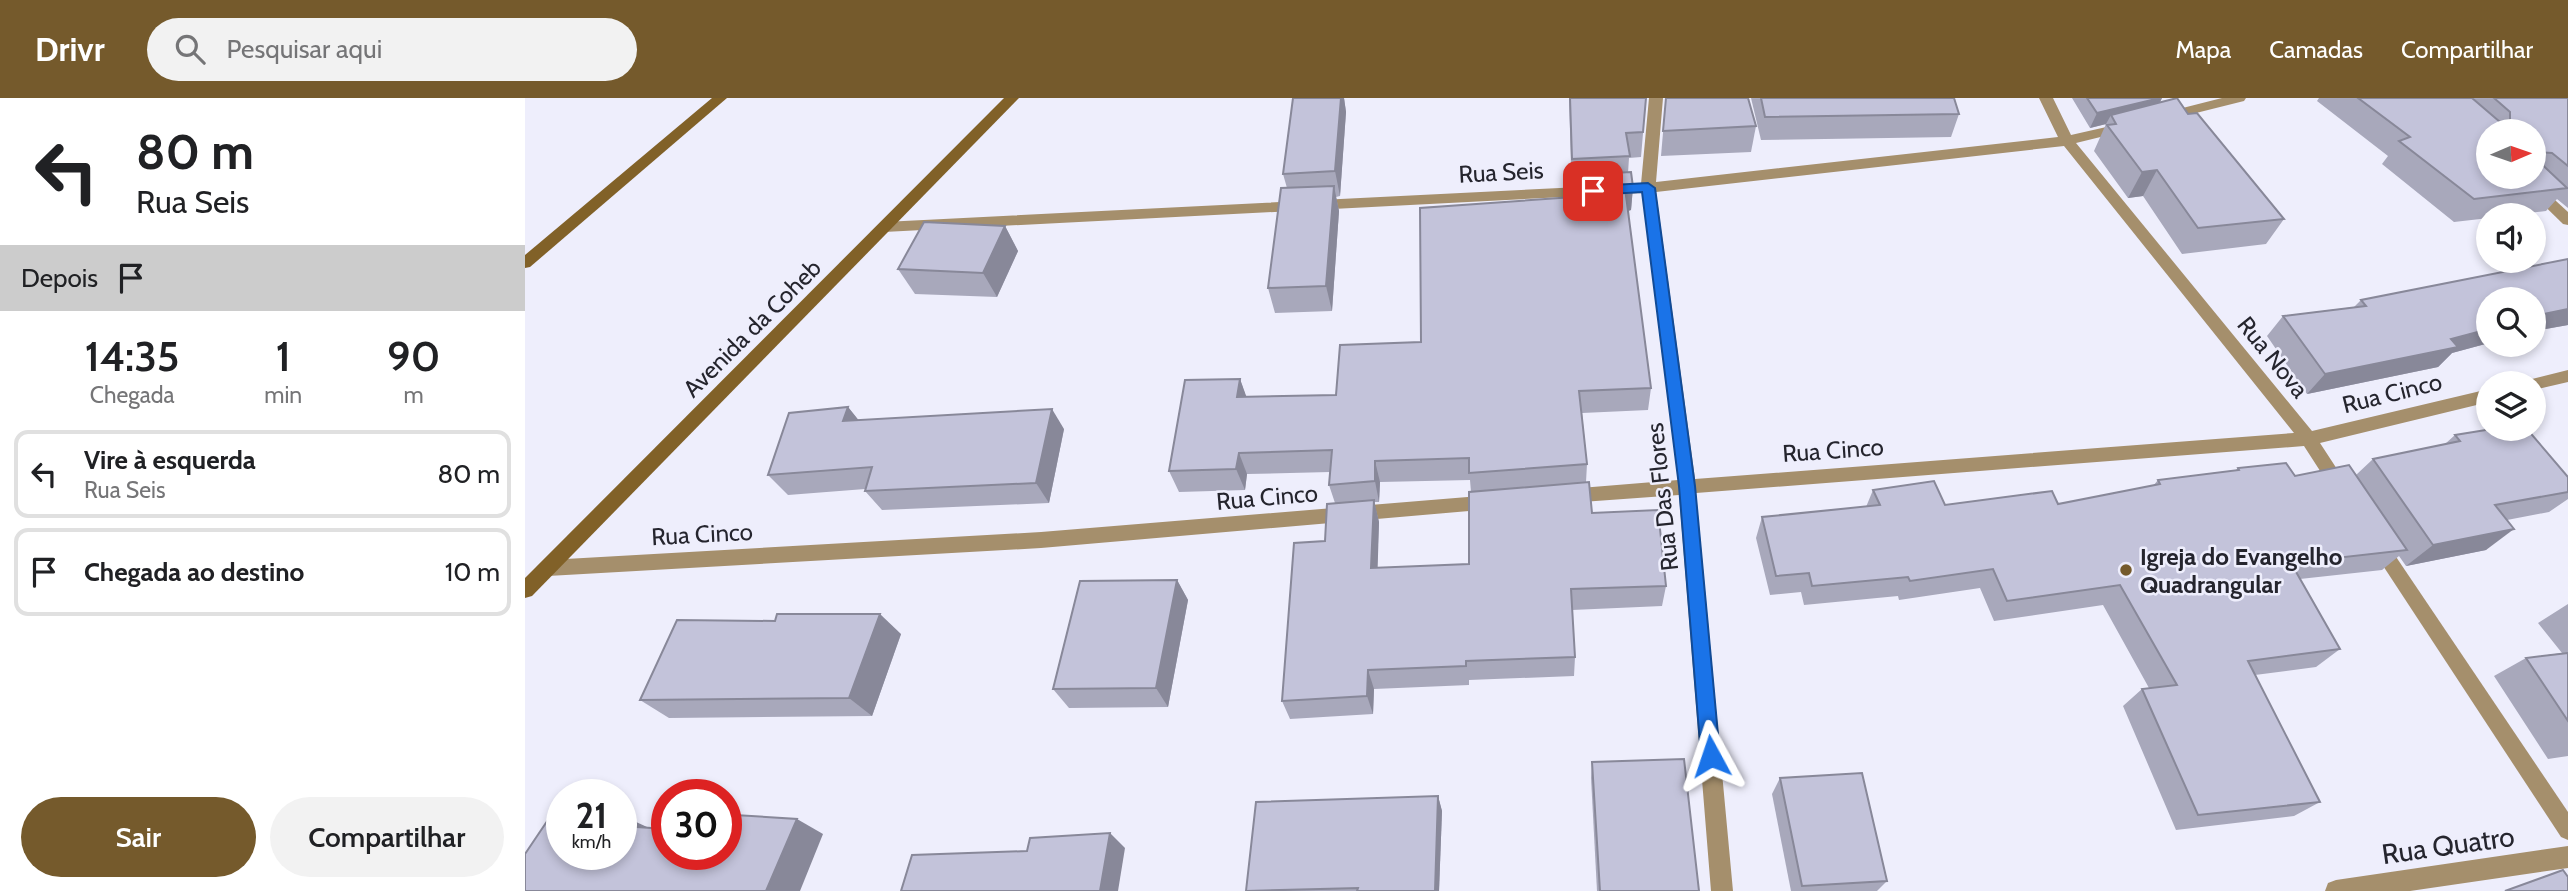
<!DOCTYPE html>
<html lang="pt">
<meta charset="utf-8">
<style>
:root{--surface:#fff;--page:#f2f2f2;--text:#202124;--muted:#757577;--line:#e0e0e0;--accent:#755a2c}
body{margin:0;font-family:Cabin,sans-serif;background:var(--page);color:var(--text);height:100vh;display:flex;flex-direction:column;font-size:26px;white-space:nowrap}
*{box-sizing:border-box;margin:0}
p{font-size:23px;color:var(--muted)}
.icon{flex:none;width:38px;height:38px;fill:none;stroke:currentColor;stroke-width:2;stroke-linecap:round;stroke-linejoin:round}
.map{position:relative;flex:1;overflow:hidden}
.sheet{display:flex;flex-direction:column;background:var(--surface);width:525px}
.sheet>*{flex:none}
.guide{background:#fff;color:var(--text);overflow:hidden}
.needle{width:46px;rotate:88deg}
.controls{position:absolute;left:1951px;top:21px;display:grid;gap:14px}
.controls a{display:grid;place-items:center;width:70px;height:70px;border-radius:50%;background:var(--surface);box-shadow:0 4px 10px #0003;font-size:35px}
.speed{position:absolute;left:21px;top:681px;display:flex;gap:14px;font-size:35px;font-weight:700;text-align:center}
.speed>*{display:grid;place-content:center;width:91px;height:91px;border-radius:50%;background:var(--surface);box-shadow:0 4px 10px #0003;line-height:1}
.speed small{font-size:18px;font-weight:400}
.speed .limit{border:10px solid #d22;background:#fff;color:#111}
.pin{position:absolute;display:grid;place-items:center;width:60px;height:60px;color:#fff;margin:-30px;border-radius:14px;box-shadow:0 4px 10px #0006}
.me{position:absolute;width:77px;margin:-38px;rotate:355deg;stroke-linejoin:round;filter:drop-shadow(0 0 5px #0008)}
.turn{display:flex;align-items:center;gap:24px;height:147px;padding:0 21px;font-size:32px}
.turn .icon{width:91px;height:91px;stroke-width:2.5}
.turn b{display:block;font-size:49px;line-height:60px}
.then{display:flex;align-items:center;height:66px;padding:0 21px;background:#0003;gap:14px;font-size:26px}
.eta{display:flex;justify-content:space-evenly;align-items:center;height:119px;text-align:center}
.eta b{font-size:42px;font-weight:600;line-height:49px}
.action{display:flex;gap:14px;margin-top:auto;padding:14px 21px}
.action a{flex:1;height:80px;border-radius:42px;background:var(--accent);color:#fff;font-size:28px;font-weight:600;line-height:80px;text-align:center}
.action a+a{background:var(--page);color:var(--text)}
ul{padding:0;list-style:none}
li{display:flex;align-items:center;gap:21px;height:88px;margin:0 14px 10px;padding:0 7px;border:4px solid var(--line);border-radius:14px}
li div{flex:1}
li b{display:block;font-size:26px}
li em{font-style:normal}
header{display:flex;align-items:center;gap:42px;box-sizing:border-box;height:98px;padding:0 35px;background:var(--accent);color:#fff}
header strong{font-size:33px}
nav{display:flex;gap:38px;margin-inline-start:auto;font-size:24px}
.search{width:490px;height:63px;background:var(--page);display:flex;align-items:center;gap:18px;box-sizing:border-box;padding:0 24px;border-radius:38px;color:var(--muted);font-size:26px}
main{display:flex;flex:1;min-height:0}
.map>svg:first-child{display:block}
.lines{fill:none;stroke-linecap:round;stroke-linejoin:round}
.minor{fill:#a58f6c;fill-rule:evenodd}
.secondary{fill:#816128;fill-rule:evenodd}
.wall{fill:#a8a8bb;fill-rule:evenodd}
.shaded-wall{fill:#889}
.building{fill:#c3c3da;stroke:#889;stroke-width:2}
.route{fill:#1a73e8;stroke:#114b97;stroke-width:2}
.poi-dot{fill:#755a2c;stroke:#eeeefc;stroke-width:2.5}
.labels{text-anchor:middle;dominant-baseline:central;stroke-width:5;stroke-linejoin:round;paint-order:stroke}
.street-label{font-size:24px;fill:#25252e;stroke:#eeeefc}
.poi-label{font-size:24px;font-weight:bold;fill:#25252e;stroke:#eeeefc;text-anchor:start}
.near-street-label{font-size:28px;fill:#25252e;stroke:#eeeefc}
</style>
<header>
<strong>Drivr</strong>
<div class="search"><svg class="icon" aria-label="search" viewBox="0 0 24 24"><circle cx="10" cy="10" r="6"/><path d="M15 15l6 6"/></svg>Pesquisar aqui</div>
<nav><a>Mapa</a><a>Camadas</a><a>Compartilhar</a></nav>
</header>
<main>
<section class="sheet">
<div class="guide">
<div class="turn"><svg class="icon" aria-label="left" viewBox="0 0 24 24"><path d="M17 20v-9H6M10 6l-5 5 5 5"/></svg><div><b>80 m</b>Rua Seis</div></div>
<div class="then">Depois<svg class="icon" aria-label="arrive" viewBox="0 0 24 24"><path d="M6 21V4h12l-3 4 3 4H6"/></svg></div>
</div>
<div class="eta">
<div><b>14:35</b><p>Chegada</p></div>
<div><b>1</b><p>min</p></div>
<div><b>90</b><p>m</p></div>
</div>
<ul>
<li><svg class="icon" aria-label="left" viewBox="0 0 24 24"><path d="M17 20v-9H6M10 6l-5 5 5 5"/></svg><div><b>Vire à esquerda</b><p>Rua Seis</p></div><em>80 m</em></li>
<li><svg class="icon" aria-label="arrive" viewBox="0 0 24 24"><path d="M6 21V4h12l-3 4 3 4H6"/></svg><div><b>Chegada ao destino</b></div><em>10 m</em></li>
</ul>
<div class="action"><a>Sair</a><a>Compartilhar</a></div>
</section>
<div class="map">
<svg width="2043" height="793" viewBox="0 0 2043 793">
<rect width="100%" height="100%" fill="#eeeefc"/>
<g class="lines">
<!-- minor -->
<g class="minor">
<path d="M1124 0H1138L1131 84 1533 39 1514 0H1528L1546 37 1599 25 1604 26V32L1551 45 1787 333 1964 291V304L1795 345 1825 391 1822 396 1816 398 1810 396 1779 348 1171 395 1208 793H1186L1154 397 1043 405 1037 403 1034 398 1037 393 1043 391 1153 382 1117 95 359 134 352 129 359 124 1116 86ZM1539 48 1769 335 1170 381 1131 94Z"/>
<path d="M1697 0H1721L1719 3 1639 23 1632 19 1634 16Z"/>
<path d="M1990 79H2005L2043 114V127L2038 126Z"/>
<path d="M2043 272V284L2009 292V285H2001L2003 282Z"/>
<path d="M967 397 973 399 976 404 973 409 967 411 516 450 23 478 17 476 14 470 17 464 23 462 516 434Z"/>
<path d="M1853 438 1859 441 2043 714V742L2036 739 1847 451 1844 446 1847 441Z"/>
<path d="M2043 748V770L1885 793H1800L1803 785 1811 782Z"/>
</g>
<!-- secondary -->
<g class="secondary">
<path d="M187 0H202L5 169 0 170V157Z"/>
<path d="M479 0H494L7 498 0 500V480Z"/>
</g>
</g>
<!-- wall -->
<g class="wall">
<path d="M768 0H819L821 14 815 98 811 99 814 113 807 213 750 215 743 190 762 90 758 76Z"/>
<path d="M1044 0H1121L1116 59 1104 60 1103 75 1108 89 1106 112 1103 113 1126 290 1123 312 1057 315 1062 366 1061 384 1067 415 1141 488 1137 508 1047 512 1050 559 1049 578 944 582V587L849 591 848 616 765 621 757 603 810 405 804 387 805 374 722 376 720 392 654 394 644 373 715 281 721 299 811 297 896 244 1047 99ZM945 382 946 394 944 466 852 470 854 424 849 404H854L855 384Z"/>
<path d="M1141 0 1231 28 1226 54 1136 58Z"/>
<path d="M1226 0H1429L1434 16 1426 39 1236 42Z"/>
<path d="M1547 0H1637L1635 4 1663 16 1759 121 1741 146 1657 156 1618 98 1603 100 1569 53 1581 26 1565 30Z"/>
<path d="M1794 0H2043V110L2032 101 2021 113 1983 117H1964V120L1929 124 1857 66 1863 58 1792 3Z"/>
<path d="M480 128 493 153 472 199 390 196 373 171Z"/>
<path d="M2043 161V227L2009 233V201H1964V245L1927 255 1913 269 1782 296 1742 238 1758 218 1829 209 1836 202Z"/>
<path d="M323 309 333 322 539 331 524 405 357 412 340 393V391L263 397 243 377Z"/>
<path d="M1930 337 2043 379V401L2024 414 1982 422 1961 452 1881 468 1874 458 1857 472 1775 481 1815 551 1791 569 1730 577 1795 704 1769 718 1651 732 1598 608 1617 591 1624 590 1578 507 1469 523 1455 490 1374 502 1373 498 1279 507 1276 494 1245 497 1231 440 1237 419 1341 409 1348 392 1420 407 1533 406 1628 388 1633 382 1711 372 1713 370 1770 378 1831 377 1848 361 1920 346Z"/>
<path d="M652 482 663 502 643 609 544 610 528 591Z"/>
<path d="M2043 506V658L2023 661 1969 578 2001 560 2037 555 2013 525Z"/>
<path d="M250 523 376 536 347 618 144 620 115 602Z"/>
<path d="M1067 664 1174 793H1072L1066 680Z"/>
<path d="M1255 680 1362 783 1352 793H1266L1247 696Z"/>
<path d="M913 698 917 713 914 793H721Z"/>
</g>
<!-- shaded-wall -->
<g class="shaded-wall">
<path d="M816 0H819L821 14 815 98 810 73Z"/>
<path d="M1637 0 1630 14 1586 17 1581 26 1565 30 1572 15Z"/>
<path d="M1632 72 1618 98 1603 100 1617 74Z"/>
<path d="M809 88 814 113 807 213 801 188Z"/>
<path d="M1108 89 1106 112 1099 114 1100 90Z"/>
<path d="M480 128 493 153 472 199 458 175Z"/>
<path d="M2043 211V227L2009 233V218Z"/>
<path d="M1964 231V245L1927 255 1913 269 1782 296 1800 276Z"/>
<path d="M715 281 723 303 712 299Z"/>
<path d="M323 309 340 330 318 323Z"/>
<path d="M527 311 539 331 524 405 511 385Z"/>
<path d="M714 355 722 376 720 392 711 371Z"/>
<path d="M850 363 855 384 854 404 850 383Z"/>
<path d="M849 402 854 424 852 491 846 470Z"/>
<path d="M1989 431 1961 452 1881 468 1908 447Z"/>
<path d="M652 482 663 502 643 609 631 590Z"/>
<path d="M355 516 376 536 347 618 324 600Z"/>
<path d="M843 572 849 591 848 616 842 598Z"/>
<path d="M913 698 917 713 914 793H910Z"/>
<path d="M96 717 122 729 96 734Z"/>
<path d="M272 721 298 736 275 793H241Z"/>
<path d="M585 735 600 750 593 793H575Z"/>
</g>
<!-- building -->
<g class="building">
<path d="M768 0H816L810 73 758 76Z"/>
<path d="M1045 0H1121L1118 34 1101 35 1105 58 1047 61Z"/>
<path d="M1141 0H1223L1231 28 1138 33Z"/>
<path d="M1236 0H1429L1434 16 1240 19Z"/>
<path d="M1562 0H1635L1572 15Z"/>
<path d="M1652 0 1663 16 1672 15 1759 121 1673 130 1632 72 1617 74 1582 27 1591 26 1586 17Z"/>
<path d="M1833 0H1947L1982 30H1985V14L1969 0H2043V68L2027 55 2010 54 2009 57V33H1964V79H2009V59L2042 90 1949 101 1874 43 1885 39Z"/>
<path d="M1106 74 1108 89 1100 90 1126 290 1054 293 1062 366 944 375V360L850 363V383L804 387 807 352 714 355 711 371 644 373 660 282 715 281 712 299 811 297 815 247 896 244 895 110 1048 99V77Z"/>
<path d="M809 88 801 188 743 190 756 90Z"/>
<path d="M399 124 480 128 458 175 373 171Z"/>
<path d="M2043 161V211L2009 218V201H1964V231L1926 241 1933 249 1800 276 1758 218 1841 208 1836 202Z"/>
<path d="M323 309 318 323 527 311 511 385 340 393 347 369 243 377 264 315Z"/>
<path d="M1967 331H2002L2043 379V394L1970 407 1989 431 1908 447 1848 361 1935 343 1930 337Z"/>
<path d="M1761 365 1770 378 1824 367 1882 452 1766 465 1815 551 1723 563 1795 704 1673 717 1617 591 1652 587 1595 487 1482 503 1468 471 1385 483 1383 479 1287 488 1284 475 1251 478 1237 419 1355 407 1348 392 1409 383 1420 407 1527 393 1533 406 1635 386 1633 382 1714 372 1713 370Z"/>
<path d="M1064 384 1067 415 1133 412 1141 488 1046 491 1050 559 941 563V568L843 572 842 598 757 603 769 445 800 443 802 406 849 402 846 470 944 466V394Z"/>
<path d="M652 482 631 590 528 591 555 483Z"/>
<path d="M252 516H355L324 600 115 602 152 522 250 523Z"/>
<path d="M2043 555V623L2001 560Z"/>
<path d="M1159 661 1174 793H1075L1067 664Z"/>
<path d="M1337 675 1362 783 1277 788 1255 680Z"/>
<path d="M913 698 910 793H832L833 790 721 793 731 704Z"/>
<path d="M35 704 37 705V756H96V728L142 731V756H201V733L210 717 272 721 241 793H0V756Z"/>
<path d="M585 735 575 793H376L387 757 502 753 505 740Z"/>
<path d="M2038 772 2043 779V793H1980Z"/>
</g>
<!-- route -->
<path class="route" d="M1123 85 1130 90 1170 388 1195 658 1192 664 1186 667 1179 664 1176 658 1154 388 1117 94 1068 97 1061 93 1068 88Z"/>
<!-- markers -->
<circle class="poi-dot" cx="1601" cy="472" r="7"/>
<g class="labels">
<!-- street labels -->
<g class="street-label">
<text transform="translate(976 74) rotate(-3)">Rua Seis</text>
<text transform="translate(227 230) rotate(-45)">Avenida da Coheb</text>
<text transform="translate(1748 259) rotate(51)">Rua Nova</text>
<text transform="translate(1867 295) rotate(-14)">Rua Cinco</text>
<text transform="translate(1308 352) rotate(-4)">Rua Cinco</text>
<text transform="translate(742 399) rotate(-5)">Rua Cinco</text>
<text transform="translate(1137 399) rotate(-96)">Rua Das Flores</text>
<text transform="translate(177 436) rotate(-3)">Rua Cinco</text>
</g>
<!-- poi labels -->
<g class="poi-label">
<text x="1615" y="458">Igreja do Evangelho<tspan x="1615" dy="28">Quadrangular</tspan></text>
</g>
<!-- near-street labels -->
<g class="near-street-label">
<text transform="translate(1923 747) rotate(-8)">Rua Quatro</text>
</g>
</g>
</svg>
<div class="controls">
<a><svg class="needle" viewBox="-14 -14 28 28"><path d="M0-13l5 13h-10z" fill="#e53935"/><path d="M0 13l5-13h-10z" fill="#757577"/></svg></a>
<a><svg class="icon" aria-label="sound" viewBox="0 0 24 24"><path d="M4 9h4l5-4v14l-5-4H4zM17 9q2 3 0 6"/></svg></a>
<a><svg class="icon" aria-label="search" viewBox="0 0 24 24"><circle cx="10" cy="10" r="6"/><path d="M15 15l6 6"/></svg></a>
<a><svg class="icon" aria-label="layers" viewBox="0 0 24 24"><path d="M12 4l9 5-9 5-9-5zM3 14l9 5 9-5"/></svg></a>
</div>
<div class="speed"><div>21<small>km/h</small></div><div class="limit">30</div></div>
<div class="pin" style="left:1068px;top:93px;background:#d93025"><svg class="icon" aria-label="arrive" viewBox="0 0 24 24"><path d="M6 21V4h12l-3 4 3 4H6"/></svg></div>
<svg class="me" style="left:1186px;top:658px" viewBox="-20 -20 40 40"><path d="M0-17L14 15 0 8-14 15z" fill="#1a73e8" stroke="#fff" stroke-width="4"/></svg>
</div>
</main>
